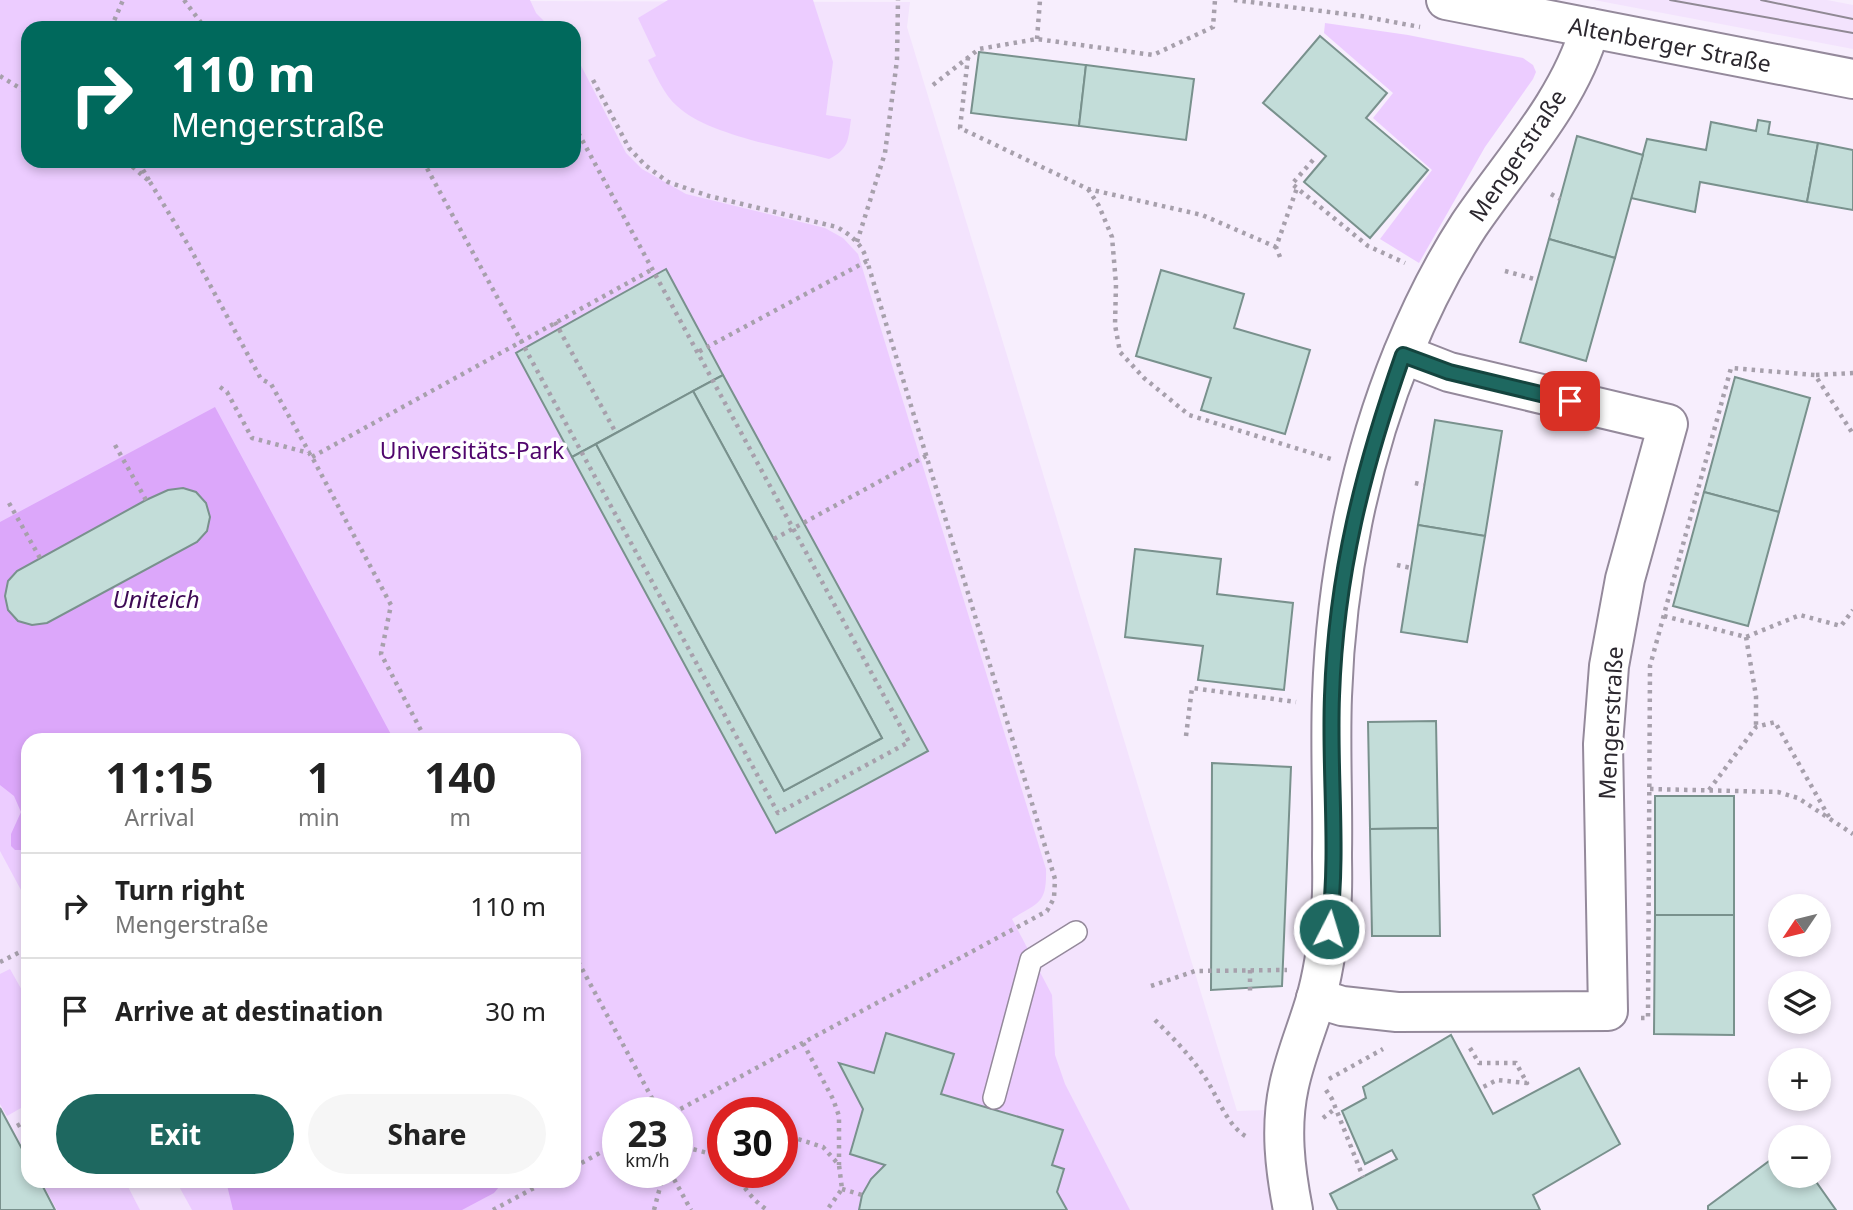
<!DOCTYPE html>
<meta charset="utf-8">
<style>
:root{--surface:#fff;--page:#f6f6f6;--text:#222;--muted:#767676;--line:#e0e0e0;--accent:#1e6860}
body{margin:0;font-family:"Noto Sans",sans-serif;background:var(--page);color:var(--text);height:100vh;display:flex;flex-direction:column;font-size:26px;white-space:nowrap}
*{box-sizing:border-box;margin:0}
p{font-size:23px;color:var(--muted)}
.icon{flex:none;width:38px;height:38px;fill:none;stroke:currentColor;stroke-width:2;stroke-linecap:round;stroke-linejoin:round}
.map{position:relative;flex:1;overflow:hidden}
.sheet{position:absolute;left:21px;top:733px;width:560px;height:455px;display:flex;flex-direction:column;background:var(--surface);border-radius:21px;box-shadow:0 4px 10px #0003}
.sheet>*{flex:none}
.hud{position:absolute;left:21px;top:21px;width:560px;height:147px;border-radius:21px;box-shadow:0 4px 10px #0003;background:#00695c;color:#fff;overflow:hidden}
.needle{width:46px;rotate:235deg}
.controls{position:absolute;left:1768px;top:894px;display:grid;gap:14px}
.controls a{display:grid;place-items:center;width:63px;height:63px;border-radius:50%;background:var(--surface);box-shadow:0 4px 10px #0003;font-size:35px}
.speed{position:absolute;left:602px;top:1097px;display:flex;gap:14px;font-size:35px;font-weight:700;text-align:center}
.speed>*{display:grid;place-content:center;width:91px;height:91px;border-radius:50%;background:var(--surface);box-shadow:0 4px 10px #0003;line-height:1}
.speed small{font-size:18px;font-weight:400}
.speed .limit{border:10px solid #d22;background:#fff;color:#111}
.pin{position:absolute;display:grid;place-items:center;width:60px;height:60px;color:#fff;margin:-30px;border-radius:14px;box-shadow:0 4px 10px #0006}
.me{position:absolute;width:77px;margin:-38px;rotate:5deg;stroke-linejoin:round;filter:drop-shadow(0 0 5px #0008)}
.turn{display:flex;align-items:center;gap:24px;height:147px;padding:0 35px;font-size:32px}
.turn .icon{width:91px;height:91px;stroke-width:2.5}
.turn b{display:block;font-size:49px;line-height:60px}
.eta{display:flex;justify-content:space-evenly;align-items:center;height:119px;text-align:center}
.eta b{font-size:42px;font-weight:700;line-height:49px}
.primary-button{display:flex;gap:14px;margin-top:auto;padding:14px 35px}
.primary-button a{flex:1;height:80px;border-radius:42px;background:var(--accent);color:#fff;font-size:28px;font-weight:700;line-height:80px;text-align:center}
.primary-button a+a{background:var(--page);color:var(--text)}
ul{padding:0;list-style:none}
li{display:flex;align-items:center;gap:21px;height:105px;padding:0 35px;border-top:2px solid var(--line)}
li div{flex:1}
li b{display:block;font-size:26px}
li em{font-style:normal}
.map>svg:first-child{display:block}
.built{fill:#f3e3fd;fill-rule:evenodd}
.green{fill:#ecccff;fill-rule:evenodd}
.water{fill:#dca7fa}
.building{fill:#c3ddd9;stroke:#79918d;stroke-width:2}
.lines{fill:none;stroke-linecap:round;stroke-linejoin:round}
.lane-casing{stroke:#94899b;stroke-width:24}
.street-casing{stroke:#94899b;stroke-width:42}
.secondary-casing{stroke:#94899b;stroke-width:42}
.path{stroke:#a7a0ac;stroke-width:4.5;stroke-dasharray:3.5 5;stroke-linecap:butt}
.lane{stroke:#fff;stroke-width:21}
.street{stroke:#fff;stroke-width:38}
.secondary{stroke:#fff;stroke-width:38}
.tram{stroke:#908994;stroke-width:2}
.route-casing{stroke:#14443e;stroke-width:18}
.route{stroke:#1e6860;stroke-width:12}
.labels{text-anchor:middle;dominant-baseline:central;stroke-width:7;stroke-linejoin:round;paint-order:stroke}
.street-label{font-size:23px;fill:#2b272e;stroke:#fff}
.park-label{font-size:23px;fill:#50066d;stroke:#fff}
.water-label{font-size:24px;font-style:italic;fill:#3e0a55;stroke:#fff}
</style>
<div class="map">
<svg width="1853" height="1210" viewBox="0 0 1853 1210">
<rect width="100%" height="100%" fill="#f7eefd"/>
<!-- built -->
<g class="built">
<path d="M0 0 910 2 907 27 1237 1111 1267 1110 1275 1210H0ZM28 28H574V161H28ZM28 740H574V1181H28ZM618 1113H677V1172H618ZM723 1113H782V1172H723Z"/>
<path d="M1594 0H1827L1853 5V49Z"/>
</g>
<!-- green -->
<g class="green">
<path d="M0 0H530L536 13 551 28H28V161H574V52L626 153 642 169 686 194 825 228 843 238 858 254 1046 869C1047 905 1038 902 1012 919L1052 995 1055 1055 1065 1084 1130 1210H192L176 1181H574V740H28V903L0 851ZM618 1113H677V1172H618ZM723 1113H782V1172H723Z"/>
<path d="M668 0H813L833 62 826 115 851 119C848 140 849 149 829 159 788 148 707 135 677 106 664 95 656 75 648 60L656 56 638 18Z"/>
<path d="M1325 23 1408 35 1523 58 1533 65 1536 72 1533 79 1485 147 1419 263 1380 239 1432 170 1373 118 1393 93 1324 33Z"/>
<path d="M10 969 28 1001V1104L7 1116 0 1104V974Z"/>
<path d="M41 1181H125L140 1210H57Z"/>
</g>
<!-- water -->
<g class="water">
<path d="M215 407 394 740H28V850H15L11 846V834L21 812 14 796 0 785V522Z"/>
<path d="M226 1181H504L494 1193 462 1210H233Z"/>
</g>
<!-- building -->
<g class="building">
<path d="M1320 36 1387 93 1366 118 1428 170 1370 238 1304 182 1326 156 1263 103Z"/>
<path d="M979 52 1086 65 1079 126 971 113Z"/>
<path d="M1086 65 1194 79 1186 140 1079 126Z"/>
<path d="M1758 120 1770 122 1768 134 1818 143 1807 202 1700 182 1695 212 1631 198 1647 139 1706 150 1711 122 1756 131Z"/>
<path d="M1577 136 1643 155 1615 258 1549 239Z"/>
<path d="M1818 143 1853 150V210L1807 202Z"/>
<path d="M1549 239 1615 258 1586 361 1520 342Z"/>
<path d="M666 269 723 375 572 457 516 353Z"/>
<path d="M1161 270 1244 294 1234 328 1310 350 1285 434 1201 410 1211 378 1136 356Z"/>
<path d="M723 375 928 751 776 833 572 457 596 444 784 791 882 738 693 391Z"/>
<path d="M1735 377 1810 398 1779 512 1704 492Z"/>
<path d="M693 391 882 738 784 791 596 444Z"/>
<path d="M1435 420 1502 431 1485 536 1418 525Z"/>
<path d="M183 488 196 492 206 503 210 517 207 531 197 542 47 623 32 625 18 621 8 610 5 596 8 581 17 571 146 500 168 490Z"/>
<path d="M1704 492 1779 512 1748 626 1673 606Z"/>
<path d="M1418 525 1485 536 1467 642 1401 632Z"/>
<path d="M1135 549 1221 559 1217 594 1293 603 1284 690 1198 680 1203 646 1125 637Z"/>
<path d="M1436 721 1438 828 1370 829 1368 722Z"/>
<path d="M1212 763 1291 767 1282 986 1211 990Z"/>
<rect x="1655" y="796" width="79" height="119"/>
<path d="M1438 828 1440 936H1372L1370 829Z"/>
<path d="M1655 915H1734V1035L1654 1034Z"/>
<path d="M886 1033 954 1054 941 1094 1063 1130 1052 1165 1064 1169 1057 1192 1067 1210H859L862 1195 871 1179 885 1165 850 1154 863 1109 839 1063 874 1073Z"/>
<path d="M1451 1035 1493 1114 1579 1068 1620 1144 1533 1195 1540 1210H1338L1330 1194 1397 1159 1392 1150 1365 1164 1342 1111 1366 1098 1363 1087Z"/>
<path d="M0 1108 28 1160V1181H40L55 1210H0Z"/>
<path d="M1780 1153V1176H1812L1836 1210H1708V1206Z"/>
</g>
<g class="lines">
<!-- lane casing -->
<g class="lane-casing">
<path id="lane" d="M994 1098 1031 960 1076 932"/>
</g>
<!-- street casing -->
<g class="street-casing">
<g id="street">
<path d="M1316 998 1342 1006 1397 1012 1608 1011 1603 744 1609 666 1625 579 1668 424 1449 372 1403 354"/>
<path d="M1293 1210C1285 1169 1280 1127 1289 1086 1295 1057 1307 1029 1315 1002 1324 972 1328 940 1331 909 1333 890 1332 871 1332 853 1333 800 1330 748 1332 696 1336 580 1359 461 1403 353 1421 309 1443 265 1469 225 1511 163 1569 102 1590 28"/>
</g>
</g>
<!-- secondary casing -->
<g class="secondary-casing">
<path id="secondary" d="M1446 0 1853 79"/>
</g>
<!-- path -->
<g class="path">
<path d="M184 0 205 28"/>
<path d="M1234 0 1361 16 1420 27"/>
<path d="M111 28 123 0"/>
<path d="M1037 39 1040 0"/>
<path d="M968 57 960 128 1088 189 1202 215 1276 247"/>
<path d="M0 76 28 93"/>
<path d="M593 80 629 148 645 165 668 182 709 196 837 227C851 235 863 245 867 261"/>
<path d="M933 85 979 49 1037 39 1153 55 1213 27 1215 0"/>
<path d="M1313 160 1292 184 1368 246 1405 263"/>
<path d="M126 161 150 182 138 161"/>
<path d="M423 161 778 813 909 742 574 125"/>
<path d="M150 182 190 248 261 379 271 384 309 452"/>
<path d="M1088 189 1099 206 1112 237 1116 284 1115 325 1120 352 1144 378 1189 415 1331 459"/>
<path d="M1551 194 1560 199"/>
<path d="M857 242 885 153 897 60 898 0"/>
<path d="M1280 257 1276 247 1297 188"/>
<path d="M1505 271 1538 280"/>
<path d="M555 322 616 433"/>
<path d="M1816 375 1853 373"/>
<path d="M220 387 227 392 252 438 309 453 312 457 391 605 381 654 426 740"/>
<path d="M115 445 146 500"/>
<path d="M312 457 653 269"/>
<path d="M1415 483 1424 485"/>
<path d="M9 503 40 558"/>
<path d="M774 539 926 456"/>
<path d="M1397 565 1411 568"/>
<path d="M1664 616 1746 637 1800 615 1841 626 1853 610"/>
<path d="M1746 637 1756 696V727"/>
<path d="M1186 736 1192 688 1296 702"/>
<path d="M1650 789 1778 792 1798 798 1853 834"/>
<path d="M1709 790 1756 727 1775 722 1829 817"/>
<path d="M574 954 660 1113"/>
<path d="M0 962 28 948"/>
<path d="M1250 970V995"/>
<path d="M1151 986 1195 971 1287 970"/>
<path d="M1641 1018H1648L1650 666 1731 368 1815 375 1853 434"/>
<path d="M1155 1020C1173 1038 1192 1057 1206 1079 1218 1097 1227 1126 1247 1137"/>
<path d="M803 1043 833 1099 839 1116V1165"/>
<path d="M1470 1048 1479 1063H1516L1527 1083 1497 1080 1479 1089"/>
<path d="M1329 1079 1383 1049"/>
<path d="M1326 1090 1332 1099 1363 1177"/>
<path d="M673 1113 1047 911 1054 898 1055 879 867 261 698 352"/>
<path d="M1323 1118 1336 1108"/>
<path d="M17 1126 28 1120"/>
<path d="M782 1134 823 1147 839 1165 842 1189 827 1210"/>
<path d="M677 1145 723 1157"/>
<path d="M574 1167 618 1143"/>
<path d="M670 1172 691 1210"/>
<path d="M739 1172C741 1188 755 1201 767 1210"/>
<path d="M842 1189 862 1195"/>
<path d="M493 1210 547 1181"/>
<path d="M654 1210 664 1172"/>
</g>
<!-- lane -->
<use href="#lane" class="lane"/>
<!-- street -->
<use href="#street" class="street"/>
<!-- secondary -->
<use href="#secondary" class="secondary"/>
<!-- tram -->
<g class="tram">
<path d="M1670 0 1853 33"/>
<path d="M1761 0 1853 19"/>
</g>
</g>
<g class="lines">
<!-- route casing -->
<g class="route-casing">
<path id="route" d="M1329 929C1339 852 1329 773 1332 696 1336 574 1363 469 1403 355L1449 372 1570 401"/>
</g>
<!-- route -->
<use href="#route" class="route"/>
</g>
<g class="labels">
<!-- street labels -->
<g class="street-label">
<text transform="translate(1670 44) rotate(11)">Altenberger Straße</text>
<text transform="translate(1517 155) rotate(-56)">Mengerstraße</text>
<text transform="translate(1610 723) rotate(-87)">Mengerstraße</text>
</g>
<!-- park labels -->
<g class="park-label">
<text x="472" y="450">Universitäts-Park</text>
</g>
<!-- water labels -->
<g class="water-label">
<text x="156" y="598">Uniteich</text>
</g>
</g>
</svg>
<div class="controls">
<a><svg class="needle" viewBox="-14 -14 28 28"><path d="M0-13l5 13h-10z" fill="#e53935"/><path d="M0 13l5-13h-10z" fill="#767676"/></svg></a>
<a><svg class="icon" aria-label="layers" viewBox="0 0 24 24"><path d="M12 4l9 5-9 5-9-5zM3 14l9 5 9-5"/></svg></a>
<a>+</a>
<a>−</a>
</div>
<div class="speed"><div>23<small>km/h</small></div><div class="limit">30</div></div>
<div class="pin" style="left:1570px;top:401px;background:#d93025"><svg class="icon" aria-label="arrive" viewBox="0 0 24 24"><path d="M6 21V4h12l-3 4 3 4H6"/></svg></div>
<svg class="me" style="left:1329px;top:929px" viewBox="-20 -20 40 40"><circle r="17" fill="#1e6860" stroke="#fff" stroke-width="3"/><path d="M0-11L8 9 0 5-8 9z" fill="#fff"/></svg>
<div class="hud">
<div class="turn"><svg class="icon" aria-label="right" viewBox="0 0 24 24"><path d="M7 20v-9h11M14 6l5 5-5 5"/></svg><div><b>110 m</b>Mengerstraße</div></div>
</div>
<section class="sheet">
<div class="eta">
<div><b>11:15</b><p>Arrival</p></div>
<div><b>1</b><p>min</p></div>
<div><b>140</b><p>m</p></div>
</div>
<ul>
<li><svg class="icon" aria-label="right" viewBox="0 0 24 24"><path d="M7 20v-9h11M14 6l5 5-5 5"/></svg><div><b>Turn right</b><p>Mengerstraße</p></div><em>110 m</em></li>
<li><svg class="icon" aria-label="arrive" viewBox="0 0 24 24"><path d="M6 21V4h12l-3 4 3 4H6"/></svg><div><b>Arrive at destination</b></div><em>30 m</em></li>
</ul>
<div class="primary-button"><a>Exit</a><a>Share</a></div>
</section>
</div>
